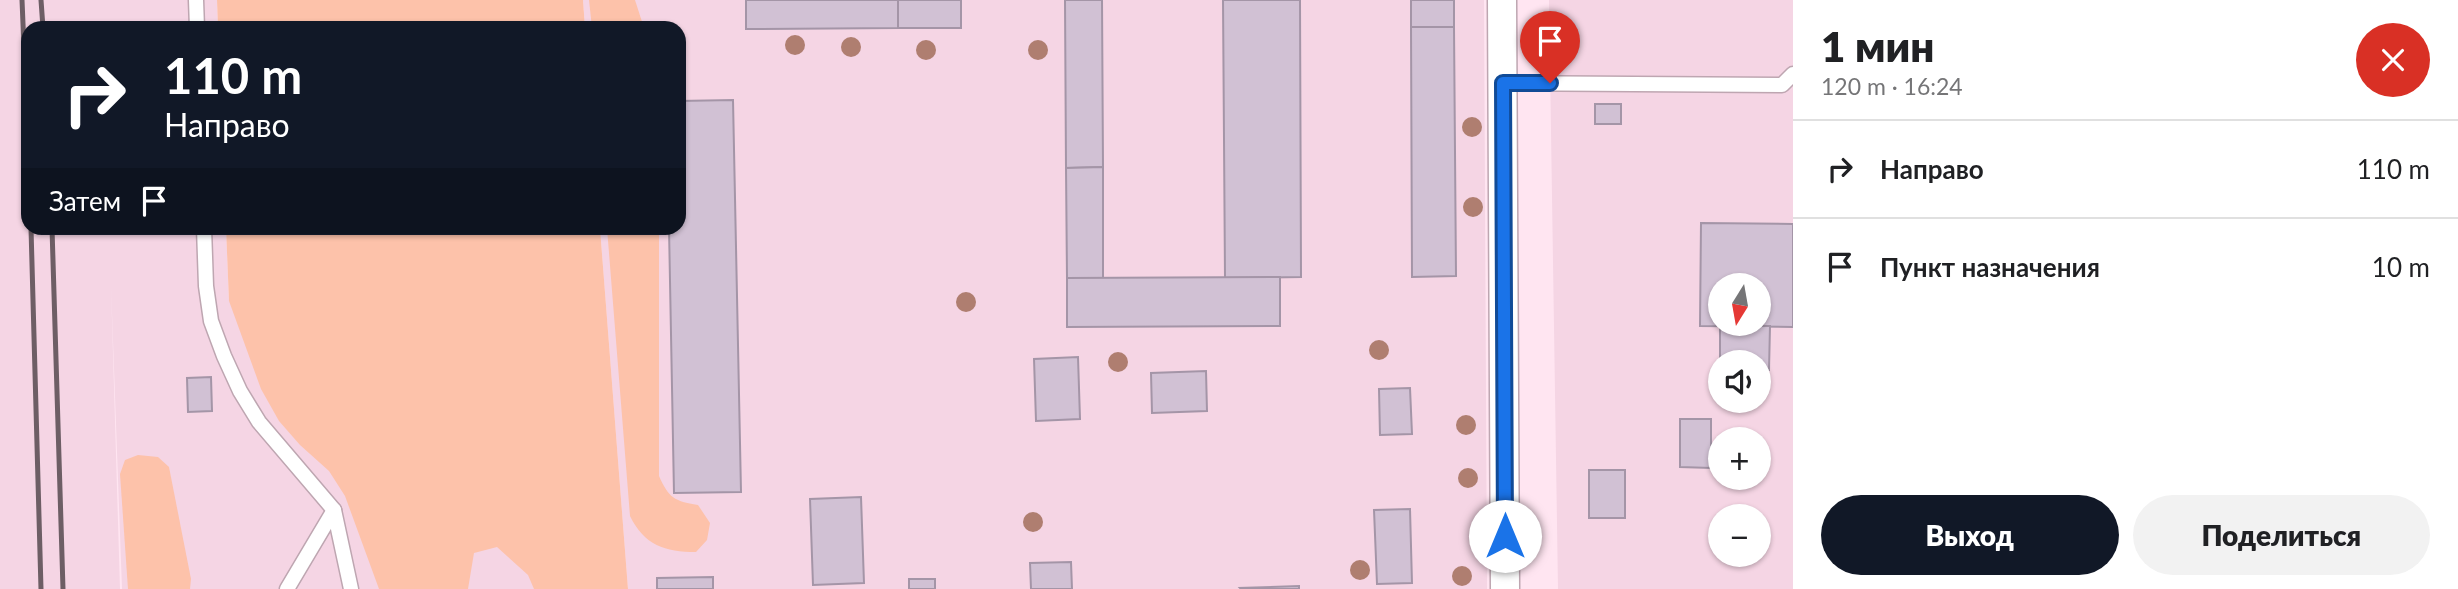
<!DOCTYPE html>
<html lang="ru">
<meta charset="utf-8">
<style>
:root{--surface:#fff;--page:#f2f2f2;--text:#202124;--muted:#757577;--line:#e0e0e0;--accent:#111827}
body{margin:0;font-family:Lato,sans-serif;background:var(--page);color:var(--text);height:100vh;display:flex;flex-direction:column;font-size:26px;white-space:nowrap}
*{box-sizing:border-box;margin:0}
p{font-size:23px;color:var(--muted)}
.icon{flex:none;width:38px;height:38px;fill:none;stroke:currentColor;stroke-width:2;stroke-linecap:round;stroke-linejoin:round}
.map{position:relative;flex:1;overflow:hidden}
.details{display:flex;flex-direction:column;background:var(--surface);width:665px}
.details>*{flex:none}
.hud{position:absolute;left:21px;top:21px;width:665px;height:214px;border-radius:21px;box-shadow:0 2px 5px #0004;background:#111827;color:#fff;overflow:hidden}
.needle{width:46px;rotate:191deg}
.fabs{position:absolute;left:1708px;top:273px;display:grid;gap:14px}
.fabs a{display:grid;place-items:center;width:63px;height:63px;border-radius:50%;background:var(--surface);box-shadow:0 2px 5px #0004;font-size:35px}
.pin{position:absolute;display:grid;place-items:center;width:60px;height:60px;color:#fff;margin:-72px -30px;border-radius:50% 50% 50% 0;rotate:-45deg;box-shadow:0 0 7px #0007}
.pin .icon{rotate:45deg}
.me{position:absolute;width:77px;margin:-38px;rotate:0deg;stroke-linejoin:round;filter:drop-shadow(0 0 5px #0008)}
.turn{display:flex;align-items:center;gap:24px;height:147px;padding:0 28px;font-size:32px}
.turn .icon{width:91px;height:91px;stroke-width:2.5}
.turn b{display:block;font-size:49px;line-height:60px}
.then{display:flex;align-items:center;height:66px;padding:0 28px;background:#0003;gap:14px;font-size:26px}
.round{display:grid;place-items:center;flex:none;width:74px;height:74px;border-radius:37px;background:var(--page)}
.headline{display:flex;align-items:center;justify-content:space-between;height:119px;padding:0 28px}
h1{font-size:42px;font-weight:800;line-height:52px}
.button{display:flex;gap:14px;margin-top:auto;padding:14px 28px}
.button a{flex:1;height:80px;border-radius:42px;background:var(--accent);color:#fff;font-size:28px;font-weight:800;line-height:80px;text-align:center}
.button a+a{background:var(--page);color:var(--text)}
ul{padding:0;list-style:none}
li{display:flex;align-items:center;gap:21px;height:98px;padding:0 28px;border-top:2px solid var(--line)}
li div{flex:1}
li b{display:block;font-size:26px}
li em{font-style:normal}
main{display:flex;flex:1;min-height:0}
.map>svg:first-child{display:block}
.built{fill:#f5d5e4;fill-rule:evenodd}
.green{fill:#fdc2aa}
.building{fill:#d1c1d4;stroke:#a495a7;stroke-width:2;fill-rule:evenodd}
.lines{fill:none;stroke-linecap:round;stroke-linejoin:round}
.lane-casing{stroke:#bea6b1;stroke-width:17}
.street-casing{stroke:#bea6b1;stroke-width:31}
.lane{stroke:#fff;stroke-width:14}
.street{stroke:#fff;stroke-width:28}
.rail{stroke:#6d5e65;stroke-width:5}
.tree{fill:#af7e70}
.route-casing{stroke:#114b97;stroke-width:18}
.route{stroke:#1a73e8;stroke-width:12}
</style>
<main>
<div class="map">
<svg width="1793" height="589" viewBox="0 0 1793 589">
<rect width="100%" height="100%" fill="#ffe5f1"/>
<!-- built -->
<g class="built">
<path d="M0 0H217L218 28H28V228H226L229 301 527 379 535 589H122L111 286 120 589H0Z"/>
<path d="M583 0H1484L1487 589H628L600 228H679V28H585Z"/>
<path d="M1549 0H1793V589H1558ZM1720 285H1759V324H1720ZM1720 362H1759V401H1720ZM1720 439H1759V478H1720ZM1720 516H1759V555H1720Z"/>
</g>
<!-- green -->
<g class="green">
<path d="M217 0H583L585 28H218Z"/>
<path d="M589 0H635L644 28H592Z"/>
<path d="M226 228H600L628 589H534L528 575 497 547 474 553 468 589H379L345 496 329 471 300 445 279 421 261 389 229 301Z"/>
<path d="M607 228H659V476C669 498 674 501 698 505L710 523 707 540 696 552C665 552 644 545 630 516Z"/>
<path d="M138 455 158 457 169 467 191 579 190 589H128L120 474 125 460Z"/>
</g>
<!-- building -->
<g class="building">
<path d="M746 0H898V28L746 29Z"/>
<rect x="898" y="0" width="63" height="28"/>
<path d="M1065 0H1102L1103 167 1066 168Z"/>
<path d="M1223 0H1300L1301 277 1225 278Z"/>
<rect x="1411" y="0" width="43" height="27"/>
<path d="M1411 27H1454L1456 276 1412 277Z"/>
<path d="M733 100 741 492 674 493 669 228H679V101Z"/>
<rect x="1595" y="104" width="26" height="20"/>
<path d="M1103 167V278H1067L1066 168Z"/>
<path d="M1701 223 1793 224V327L1700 326ZM1720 285H1759V324H1720Z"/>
<path d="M1280 277V326L1067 327V278Z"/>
<path d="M1720 326H1770L1769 370H1759V362H1720V369Z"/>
<path d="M1078 357 1080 419 1036 421 1034 359Z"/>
<path d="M1206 371 1207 411 1152 413 1151 373Z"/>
<path d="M211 377 212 411 188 412 187 378Z"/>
<path d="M1410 388 1412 434 1380 435 1379 389Z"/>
<path d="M1680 419H1711V468L1680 467Z"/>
<rect x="1589" y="470" width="36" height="48"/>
<path d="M861 497 864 583 813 585 810 499Z"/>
<path d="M1410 509 1412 583 1377 584 1374 510Z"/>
<path d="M1071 562 1072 589H1031L1030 563Z"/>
<path d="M713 577V589H657V578Z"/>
<rect x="909" y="579" width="26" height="10"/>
<path d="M1299 586V589H1241L1240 588Z"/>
</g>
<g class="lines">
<!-- lane casing -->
<g class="lane-casing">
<g id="lane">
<path d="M196 0 197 28"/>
<path d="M1503 83 1782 85 1793 74"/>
<path d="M204 228 206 286 211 321 224 356 240 391 259 422 334 510 351 589"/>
<path d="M287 589 334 510"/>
</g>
</g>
<!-- street casing -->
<g class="street-casing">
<path id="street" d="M1502 0 1505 589"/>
</g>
<!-- lane -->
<use href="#lane" class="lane"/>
<!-- street -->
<use href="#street" class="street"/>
<!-- rail -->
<g class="rail">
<path d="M22 0 28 143"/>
<path d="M41 0 43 28"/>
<path d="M31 228 41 589"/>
<path d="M52 228 63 589"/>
</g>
</g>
<!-- trees -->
<g class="tree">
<circle cx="795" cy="45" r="10"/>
<circle cx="851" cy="47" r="10"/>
<circle cx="926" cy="50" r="10"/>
<circle cx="1038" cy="50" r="10"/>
<circle cx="1472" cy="127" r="10"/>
<circle cx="1473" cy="207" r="10"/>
<circle cx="966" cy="302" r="10"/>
<circle cx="1379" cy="350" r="10"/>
<circle cx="1118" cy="362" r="10"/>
<circle cx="1466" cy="425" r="10"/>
<circle cx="1468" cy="478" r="10"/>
<circle cx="1033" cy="522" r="10"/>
<circle cx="1360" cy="570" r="10"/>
<circle cx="1462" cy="576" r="10"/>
</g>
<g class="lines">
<!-- route casing -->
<g class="route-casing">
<path id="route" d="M1505 536 1503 83H1550"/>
</g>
<!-- route -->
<use href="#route" class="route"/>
</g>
</svg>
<div class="fabs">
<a><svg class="needle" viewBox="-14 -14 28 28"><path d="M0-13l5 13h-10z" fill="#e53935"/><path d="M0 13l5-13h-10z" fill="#757577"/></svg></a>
<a><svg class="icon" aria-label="sound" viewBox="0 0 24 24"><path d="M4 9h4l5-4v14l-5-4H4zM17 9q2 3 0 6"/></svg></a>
<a>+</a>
<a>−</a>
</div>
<div class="pin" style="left:1550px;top:83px;background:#d93025"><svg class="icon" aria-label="arrive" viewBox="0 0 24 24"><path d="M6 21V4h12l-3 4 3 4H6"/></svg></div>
<svg class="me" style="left:1505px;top:536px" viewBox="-20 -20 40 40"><circle r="19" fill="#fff"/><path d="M0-13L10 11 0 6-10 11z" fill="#1a73e8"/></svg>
<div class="hud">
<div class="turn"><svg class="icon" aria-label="right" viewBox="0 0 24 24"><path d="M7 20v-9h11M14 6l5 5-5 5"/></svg><div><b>110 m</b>Направо</div></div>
<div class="then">Затем<svg class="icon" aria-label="arrive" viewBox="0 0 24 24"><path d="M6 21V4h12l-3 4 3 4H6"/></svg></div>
</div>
</div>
<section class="details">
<div class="headline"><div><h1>1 мин</h1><p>120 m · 16:24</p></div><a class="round" style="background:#d93025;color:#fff"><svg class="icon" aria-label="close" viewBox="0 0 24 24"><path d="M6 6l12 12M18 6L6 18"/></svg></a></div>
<ul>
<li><svg class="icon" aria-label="right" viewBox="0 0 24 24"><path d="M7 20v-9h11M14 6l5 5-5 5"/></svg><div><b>Направо</b></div><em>110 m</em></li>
<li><svg class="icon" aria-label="arrive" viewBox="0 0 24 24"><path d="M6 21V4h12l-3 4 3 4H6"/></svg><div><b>Пункт назначения</b></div><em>10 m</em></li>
</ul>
<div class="button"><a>Выход</a><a>Поделиться</a></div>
</section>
</main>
